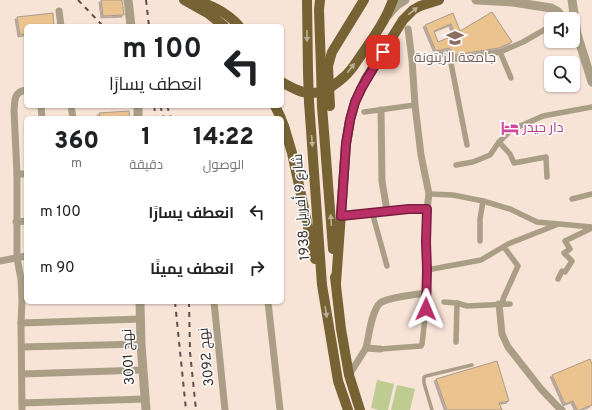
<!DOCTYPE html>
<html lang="ar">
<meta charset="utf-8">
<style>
:root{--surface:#fff;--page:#f2f2f2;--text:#202124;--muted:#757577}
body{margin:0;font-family:Overpass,Cairo,sans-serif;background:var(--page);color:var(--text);direction:rtl;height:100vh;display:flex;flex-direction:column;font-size:15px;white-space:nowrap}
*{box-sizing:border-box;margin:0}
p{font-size:13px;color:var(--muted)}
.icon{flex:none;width:22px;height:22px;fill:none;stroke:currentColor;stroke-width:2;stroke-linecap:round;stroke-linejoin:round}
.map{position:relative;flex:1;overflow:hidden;direction:ltr}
.drawer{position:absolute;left:24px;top:116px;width:260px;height:188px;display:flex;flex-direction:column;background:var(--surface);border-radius:6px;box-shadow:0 1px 3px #0004;direction:rtl}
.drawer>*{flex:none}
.banner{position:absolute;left:24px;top:24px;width:260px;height:84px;border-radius:6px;box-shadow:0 1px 3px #0004;direction:rtl;background:#fff;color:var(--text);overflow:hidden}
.tools{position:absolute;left:544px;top:12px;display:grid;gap:8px}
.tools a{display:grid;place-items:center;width:36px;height:36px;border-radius:6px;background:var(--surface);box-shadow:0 1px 3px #0004;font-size:20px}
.pin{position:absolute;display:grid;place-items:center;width:34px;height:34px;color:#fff;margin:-17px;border-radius:8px;box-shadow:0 2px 6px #0006}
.me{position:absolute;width:44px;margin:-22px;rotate:1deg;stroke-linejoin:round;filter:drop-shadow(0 0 3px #0008)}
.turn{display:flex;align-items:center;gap:14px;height:84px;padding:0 16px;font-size:18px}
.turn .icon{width:52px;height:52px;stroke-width:2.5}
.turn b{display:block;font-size:28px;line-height:34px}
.eta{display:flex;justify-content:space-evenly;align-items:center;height:68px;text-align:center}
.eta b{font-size:24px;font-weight:800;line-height:28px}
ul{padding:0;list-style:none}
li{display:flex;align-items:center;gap:12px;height:56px;padding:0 16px}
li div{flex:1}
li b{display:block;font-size:15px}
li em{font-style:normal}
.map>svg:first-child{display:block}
.green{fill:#becc91}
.building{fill:#ebc38e;stroke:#a99b8b;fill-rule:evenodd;filter:url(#shadow)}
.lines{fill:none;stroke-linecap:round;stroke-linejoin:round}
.service{stroke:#aa9f86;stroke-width:3.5}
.pedestrian{stroke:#aa9f86;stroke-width:5.5}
.minor{stroke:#aa9f86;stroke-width:7}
.tertiary{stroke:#aa9f86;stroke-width:9}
.primary{stroke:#766233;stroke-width:10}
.rail{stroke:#5b504b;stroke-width:2;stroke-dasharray:5 5;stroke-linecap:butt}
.primary-bridge{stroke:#766233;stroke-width:10}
.oneway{fill:#bab099}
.route-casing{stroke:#791f42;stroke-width:10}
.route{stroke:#ba2f66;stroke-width:7}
.labels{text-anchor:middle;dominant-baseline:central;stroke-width:3;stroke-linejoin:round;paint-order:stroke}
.education-label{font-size:14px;fill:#785e54;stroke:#fff}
.hotel-label{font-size:14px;fill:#b23c85;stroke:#fff;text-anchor:start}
.street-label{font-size:14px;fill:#372f2b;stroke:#fff}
</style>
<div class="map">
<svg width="592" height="410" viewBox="0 0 592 410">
<defs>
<filter id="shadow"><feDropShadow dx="-2" dy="2" stdDeviation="0" flood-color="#0004"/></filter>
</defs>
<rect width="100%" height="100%" fill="#f8e3d7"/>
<!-- green -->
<g class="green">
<path d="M377 380 394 384 388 410H379L371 408Z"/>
<path d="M397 385 415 389 410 410H391Z"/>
</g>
<!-- building -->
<g class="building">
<path d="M101 0H122L124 15 103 16Z"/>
<path d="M492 12 512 42 499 48 454 55 452 51 449 48 436 51 425 25 453 13 460 31ZM451 24 455 35 438 42 434 31Z"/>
<path d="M53 13 54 26H26V34L20 35 17 17Z"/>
<path d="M129 111 130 118H100L99 113Z"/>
<path d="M590 359 592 364V405L580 410H577L573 401 565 404 552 375Z"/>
<path d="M497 361 509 401 499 403 502 410H447L436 379Z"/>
</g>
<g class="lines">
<!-- service -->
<path class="service" d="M432 410 424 383V377L426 376 472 365"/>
<!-- pedestrian -->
<g class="pedestrian">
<path d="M500 52 511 78"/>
<path d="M412 60 449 53 467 145"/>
<path d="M451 60 500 52 523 42 551 26"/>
<path d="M364 112 415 105"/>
<path d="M499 142 510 154 514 163 546 157 547 177"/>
<path d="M456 165 473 162 490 155 499 142 511 130 543 116 592 107"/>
<path d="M429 194 453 195 483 201 510 209 537 222 592 227"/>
<path d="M572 199 592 194"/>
<path d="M372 212 387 266"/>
<path d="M480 241V219L483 201"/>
<path d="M427 270 481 260 508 244 556 225"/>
<path d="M558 279 562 271 565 272 572 261 564 253 570 249 565 241 592 228"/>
<path d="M444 302 457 303 467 306 510 304"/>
<path d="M503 303V299L518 266 504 247"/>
<path d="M456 342 457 303"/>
<path d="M380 349 421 346 422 344 426 309"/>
</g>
<!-- minor -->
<g class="minor">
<path d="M59 11 61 26"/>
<path d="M41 106 42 118"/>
<path d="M71 106 73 118"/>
<path d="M381 110 382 181 387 211"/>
<path d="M17 174H26"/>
<path d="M341 216 409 209H427L429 194 421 155 415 105 412 60 408 29"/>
<path d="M16 222 26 221"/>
<path d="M0 261 26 256"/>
<path d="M214 302 225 410"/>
<path d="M268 302 280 410"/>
<path d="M499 304 502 334 508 347 541 389 559 408 562 410"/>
<path d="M426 309 427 270 425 242 427 209"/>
<path d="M21 323 141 319"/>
<path d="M22 347 141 344"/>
<path d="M366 348C369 336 371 312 380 303 386 298 417 294 427 293"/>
<path d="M22 374 143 370"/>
<path d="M349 375 366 348 380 349"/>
<path d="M22 403 145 399"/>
<path d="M22 410 21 323 22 300 21 279 17 258V174L14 110C15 99 14 92 26 90"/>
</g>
<!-- tertiary -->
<g class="tertiary">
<path d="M128 0 131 26"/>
<path d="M476 0 513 2 551 8 557 11 564 19"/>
<path d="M572 0 577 34 592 82"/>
<path d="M388 15 397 5 405 0"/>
<path d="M138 118V106"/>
<path d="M140 302 141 344 146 410"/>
</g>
<!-- primary -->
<g class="primary">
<path d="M184 0 209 14 224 26"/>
<path d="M191 0C208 3 227 12 239 26"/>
<path d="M307 0 308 72"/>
<path d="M320 0 319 10 321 68"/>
<path d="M328 66 332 52 364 0"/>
<path d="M282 82C286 85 291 87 295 89 315 99 331 89 345 76 353 69 358 59 364 51 372 39 381 27 387 14 389 10 391 5 393 0"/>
<path d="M309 102 322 285 338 381 348 410"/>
<path d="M275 106 281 118"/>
<path d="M322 106 333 249"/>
<path d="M282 121 284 126 292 153 315 259"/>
<path d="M335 277 341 329 349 375 360 410"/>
<path d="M336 283 346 144 350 120 355 102 366 79 403 20 413 10 420 6 439 0"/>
</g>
<!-- rail -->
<g class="rail">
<path d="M78 0 103 26"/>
<path d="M146 0 149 26"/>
<path d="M154 106 156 118"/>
<path d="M160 106 164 118"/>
<path d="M167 106 171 118"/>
<path d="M175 302 186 410"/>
<path d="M189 302 190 352 196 410"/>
</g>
<!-- primary-bridge -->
<g class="primary-bridge">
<path d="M328 66 330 106"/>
<path d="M321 68 322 106"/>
<path d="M308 72 309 102"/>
</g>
</g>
<!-- one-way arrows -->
<defs><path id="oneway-solid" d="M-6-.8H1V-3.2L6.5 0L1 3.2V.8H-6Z"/></defs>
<g class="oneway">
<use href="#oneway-solid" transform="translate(413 11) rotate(-38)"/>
<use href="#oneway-solid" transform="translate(307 36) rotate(89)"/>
<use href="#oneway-solid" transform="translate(351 68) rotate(-53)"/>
<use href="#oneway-solid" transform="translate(312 141) rotate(86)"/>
<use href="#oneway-solid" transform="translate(331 220) rotate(-94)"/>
<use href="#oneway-solid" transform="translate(326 312) rotate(81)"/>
</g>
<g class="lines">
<!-- route casing -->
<g class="route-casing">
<path id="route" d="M383 52 361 89 355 102 350 120 346 144 341 216 409 209H427L426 242 427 270 426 309"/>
</g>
<!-- route -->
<use href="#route" class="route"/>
</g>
<!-- icons -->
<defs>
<g id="university-bare" transform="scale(1.38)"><path d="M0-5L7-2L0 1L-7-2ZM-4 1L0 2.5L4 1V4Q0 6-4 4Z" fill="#8d6e63" stroke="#fff" stroke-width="2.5" paint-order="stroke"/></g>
<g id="hotel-bare" transform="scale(1.38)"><path d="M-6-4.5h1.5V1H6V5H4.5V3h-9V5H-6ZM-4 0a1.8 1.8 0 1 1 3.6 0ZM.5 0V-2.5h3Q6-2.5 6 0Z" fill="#d1479c" stroke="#fff" stroke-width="2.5" paint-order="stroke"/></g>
</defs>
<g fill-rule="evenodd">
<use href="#university-bare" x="455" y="38"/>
<use href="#hotel-bare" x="510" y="128"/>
</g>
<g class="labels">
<!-- education labels -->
<g class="education-label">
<text x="455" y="58">جامعة الزيتونة</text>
</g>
<!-- hotel labels -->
<g class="hotel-label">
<text x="523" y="128">دار حيدر</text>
</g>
<!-- street labels -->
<g class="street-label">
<text transform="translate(302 207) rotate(-94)">شارع 9 أفريل 1938</text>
<text transform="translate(129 357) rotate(-93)">نهج 3001</text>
<text transform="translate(207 357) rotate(-96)">نهج 3092</text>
</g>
</g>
</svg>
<div class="tools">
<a><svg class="icon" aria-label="sound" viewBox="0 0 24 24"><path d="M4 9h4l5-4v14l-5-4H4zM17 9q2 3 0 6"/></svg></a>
<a><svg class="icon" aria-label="search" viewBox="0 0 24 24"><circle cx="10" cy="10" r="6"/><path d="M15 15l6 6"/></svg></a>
</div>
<div class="pin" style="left:383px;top:52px;background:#d93025"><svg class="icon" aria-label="arrive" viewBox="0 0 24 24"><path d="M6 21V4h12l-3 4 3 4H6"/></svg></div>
<svg class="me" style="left:426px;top:309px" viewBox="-20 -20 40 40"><path d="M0-17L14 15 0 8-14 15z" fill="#ba2f66" stroke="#fff" stroke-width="4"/></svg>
<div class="banner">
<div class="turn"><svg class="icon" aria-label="left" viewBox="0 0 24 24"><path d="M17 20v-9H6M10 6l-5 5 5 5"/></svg><div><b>100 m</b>انعطف يسارًا</div></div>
</div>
<section class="drawer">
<div class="eta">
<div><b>14:22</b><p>الوصول</p></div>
<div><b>1</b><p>دقيقة</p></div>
<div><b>360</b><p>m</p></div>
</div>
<ul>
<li><svg class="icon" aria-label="left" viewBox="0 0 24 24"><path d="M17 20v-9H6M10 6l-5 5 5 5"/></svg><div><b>انعطف يسارًا</b></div><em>100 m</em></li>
<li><svg class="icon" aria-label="right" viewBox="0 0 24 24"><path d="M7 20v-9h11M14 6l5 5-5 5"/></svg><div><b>انعطف يمينًا</b></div><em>90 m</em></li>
</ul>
</section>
</div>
